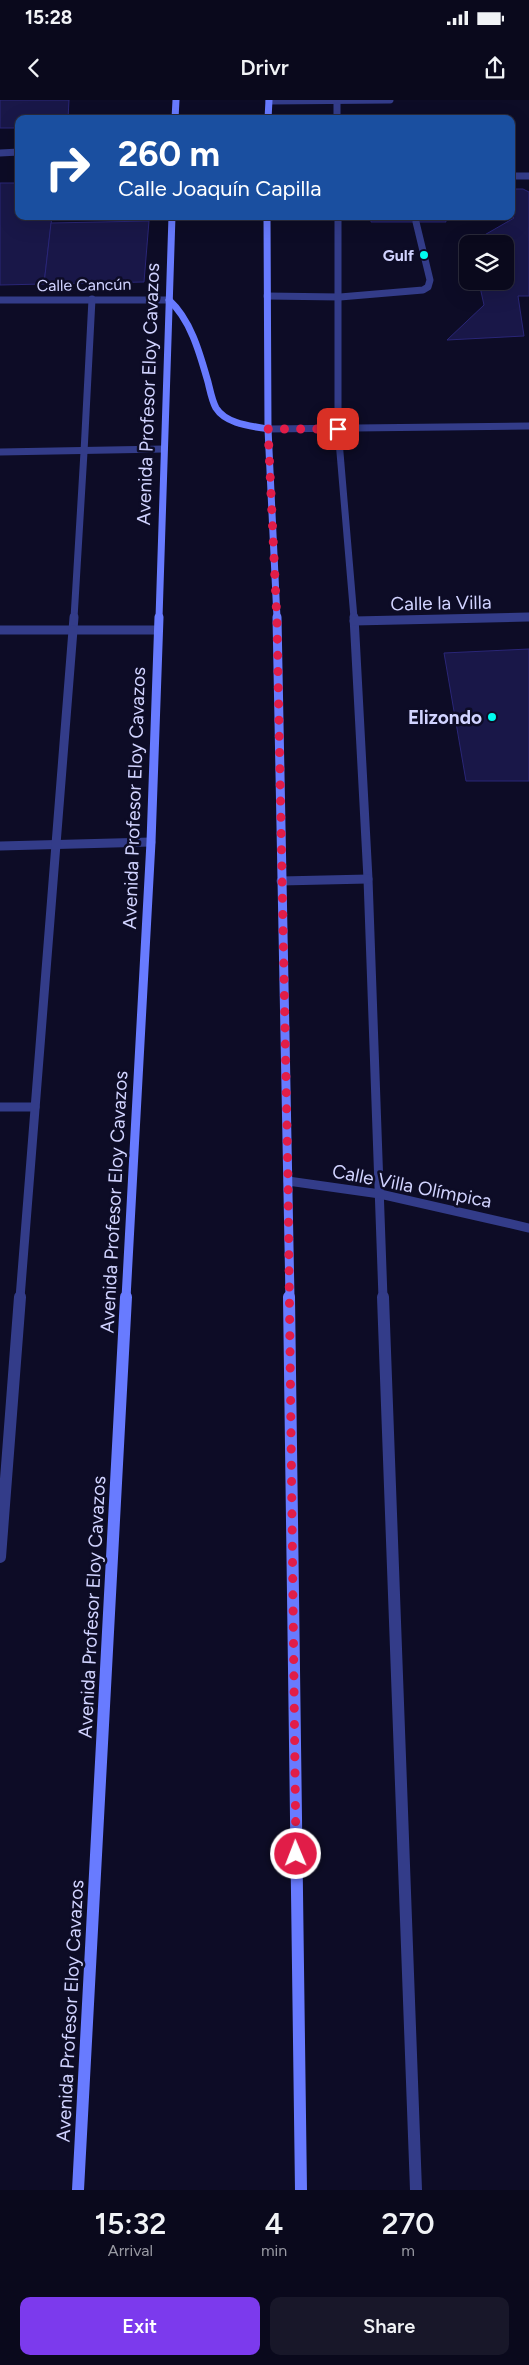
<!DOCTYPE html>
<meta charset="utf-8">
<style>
:root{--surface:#0a091c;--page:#181729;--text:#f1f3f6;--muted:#999aa3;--line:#2a2a3b;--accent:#7c3aed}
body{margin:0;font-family:Figtree,sans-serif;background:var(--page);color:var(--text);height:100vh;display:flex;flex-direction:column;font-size:19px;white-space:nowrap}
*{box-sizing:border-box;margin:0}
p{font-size:16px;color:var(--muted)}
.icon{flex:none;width:28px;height:28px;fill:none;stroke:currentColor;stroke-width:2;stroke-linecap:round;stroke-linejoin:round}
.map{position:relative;height:2090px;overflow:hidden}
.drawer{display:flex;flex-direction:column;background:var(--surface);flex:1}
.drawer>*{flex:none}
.hud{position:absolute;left:15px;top:15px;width:500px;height:105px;border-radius:10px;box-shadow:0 5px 20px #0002,0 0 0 1px var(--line);background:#1a4fa0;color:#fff;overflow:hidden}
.buttons{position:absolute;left:459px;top:135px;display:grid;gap:10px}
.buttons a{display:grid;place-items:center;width:55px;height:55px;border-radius:10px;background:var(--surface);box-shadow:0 5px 20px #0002,0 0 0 1px var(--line);font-size:25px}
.pin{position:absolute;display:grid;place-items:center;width:42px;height:42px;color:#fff;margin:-21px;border-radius:10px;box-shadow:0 2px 8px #0006}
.me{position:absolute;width:55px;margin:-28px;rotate:359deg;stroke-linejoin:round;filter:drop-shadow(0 0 4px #0008)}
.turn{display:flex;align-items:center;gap:18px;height:105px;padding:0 20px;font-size:22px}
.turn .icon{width:65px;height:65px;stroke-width:2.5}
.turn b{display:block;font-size:35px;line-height:42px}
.eta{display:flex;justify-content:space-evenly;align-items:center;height:85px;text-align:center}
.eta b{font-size:30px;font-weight:600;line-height:35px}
.action{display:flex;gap:10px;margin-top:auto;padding:10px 20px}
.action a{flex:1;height:58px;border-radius:10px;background:var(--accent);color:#fff;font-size:20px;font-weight:600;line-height:58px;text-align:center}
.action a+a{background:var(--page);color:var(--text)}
.status{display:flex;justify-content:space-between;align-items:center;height:35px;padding:0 25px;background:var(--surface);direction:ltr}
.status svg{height:14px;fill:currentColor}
header{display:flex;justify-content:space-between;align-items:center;height:65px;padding:0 20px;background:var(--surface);font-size:22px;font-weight:600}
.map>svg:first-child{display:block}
.building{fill:#191748;stroke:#2a2677}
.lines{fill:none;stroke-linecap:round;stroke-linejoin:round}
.lane-far1{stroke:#333c89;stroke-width:7}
.lane{stroke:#333c89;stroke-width:9}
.street-far2{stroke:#333c89;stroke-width:7}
.street-far1{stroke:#333c89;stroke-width:9}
.street{stroke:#333c89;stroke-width:12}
.secondary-far2{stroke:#687bff;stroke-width:7}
.secondary-far1{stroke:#687bff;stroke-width:9}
.secondary{stroke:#687bff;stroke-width:12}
.route{stroke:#e11d48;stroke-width:9;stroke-dasharray:0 16.2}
.poi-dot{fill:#00fcf0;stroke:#0d0c26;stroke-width:2}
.labels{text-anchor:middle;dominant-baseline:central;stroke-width:5;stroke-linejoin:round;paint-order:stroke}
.far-poi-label{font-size:16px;font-weight:bold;fill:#d1d3ff;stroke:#0d0c26;text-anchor:end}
.far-street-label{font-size:16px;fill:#d1d3ff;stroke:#0d0c26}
.street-label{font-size:19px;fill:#d1d3ff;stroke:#0d0c26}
.poi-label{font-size:19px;font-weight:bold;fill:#d1d3ff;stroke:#0d0c26;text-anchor:end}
</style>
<div class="status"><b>15:28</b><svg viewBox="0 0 49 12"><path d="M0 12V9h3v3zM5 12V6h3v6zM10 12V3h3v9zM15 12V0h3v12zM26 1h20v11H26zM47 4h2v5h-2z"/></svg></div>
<header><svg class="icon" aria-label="back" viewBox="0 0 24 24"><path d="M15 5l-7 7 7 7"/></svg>Drivr<svg class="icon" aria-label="share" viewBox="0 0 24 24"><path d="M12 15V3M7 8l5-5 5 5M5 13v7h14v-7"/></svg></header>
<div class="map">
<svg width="529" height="2090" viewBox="0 0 529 2090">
<rect width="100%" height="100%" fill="#0d0c26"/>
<!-- building -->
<g class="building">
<path d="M0 0H69L68 19H19V28H0Z"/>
<path d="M0 83H19V116H52L44 184 0 185Z"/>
<path d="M511 89H523L529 92V196H518L524 236 447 240 484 205 480 187 491 181H505V144H483L481 137 514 118 511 116Z"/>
<path d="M371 116H445L446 122H371Z"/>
<path d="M149 121 144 182 44 184 51 123Z"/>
<path d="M529 549V681H466L444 553Z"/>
</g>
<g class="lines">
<!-- lane-far1 -->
<g class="lane-far1">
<path d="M267 196 340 197 423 190 428 187 430 180 416 122"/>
<path d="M74 518 84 352"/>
</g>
<!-- lane -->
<path class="lane" d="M73 530 74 517"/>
<!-- street-far2 -->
<g class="street-far2">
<path d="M337 0V19"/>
<path d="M269 1 390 0"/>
<path d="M0 53 19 52"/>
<path d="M511 76H529"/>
<path d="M338 116V329L354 518"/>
<path d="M0 200H169"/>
<path d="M268 329 529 326"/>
<path d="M0 352 164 349"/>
<path d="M84 352 92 199"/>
<path d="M473 518 529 517"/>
</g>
<!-- street-far1 -->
<g class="street-far1">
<path d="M354 517 368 779 383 1198"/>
<path d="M354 521 528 517"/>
<path d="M0 530H158"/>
<path d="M0 746 151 742"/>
<path d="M281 781 368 779"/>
<path d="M0 1007H35"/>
<path d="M288 1081 380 1094 529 1128"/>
<path d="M20 1198 73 530"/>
</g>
<!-- street -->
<g class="street">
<path d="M383 1197 416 2090"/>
<path d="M0 1457 20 1197"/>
</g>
<!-- secondary-far2 -->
<g class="secondary-far2">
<path d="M175 19 176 0"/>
<path d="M268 19 269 0"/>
<path d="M267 116 268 329 277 518"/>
<path d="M169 200C191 220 200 254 208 282 210 290 212 301 216 308 226 324 251 326 268 329"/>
<path d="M159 518 172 116"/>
</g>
<!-- secondary-far1 -->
<g class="secondary-far1">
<path d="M277 517 290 1198"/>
<path d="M126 1198 151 742 159 517"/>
</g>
<!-- secondary -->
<g class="secondary">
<path d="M289 1197 301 2090"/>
<path d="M78 2090 126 1197"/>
</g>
</g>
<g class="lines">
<!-- route -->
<path class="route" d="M296 1754 288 1080 277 522 268 329H338"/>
</g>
<!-- markers -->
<g class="poi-dot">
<circle cx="424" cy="155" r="5"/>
<circle cx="492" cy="617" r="5"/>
</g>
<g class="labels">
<!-- far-poi labels -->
<g class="far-poi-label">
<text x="414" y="155">Gulf</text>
</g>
<!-- far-street labels -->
<g class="far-street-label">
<text transform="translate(84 185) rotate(-1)">Calle Cancún</text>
</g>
<!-- street labels -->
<g class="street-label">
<text transform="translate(148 294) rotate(-88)">Avenida Profesor Eloy Cavazos</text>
<text transform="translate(441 503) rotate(-1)">Calle la Villa</text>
<text transform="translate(134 698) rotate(-88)">Avenida Profesor Eloy Cavazos</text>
<text transform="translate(412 1086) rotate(11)">Calle Villa Olímpica</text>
<text transform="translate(114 1102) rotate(-87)">Avenida Profesor Eloy Cavazos</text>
<text transform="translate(92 1507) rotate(-87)">Avenida Profesor Eloy Cavazos</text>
<text transform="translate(70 1911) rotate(-87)">Avenida Profesor Eloy Cavazos</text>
</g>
<!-- poi labels -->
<g class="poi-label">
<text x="482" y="617">Elizondo</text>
</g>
</g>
</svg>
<div class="buttons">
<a><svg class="icon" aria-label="layers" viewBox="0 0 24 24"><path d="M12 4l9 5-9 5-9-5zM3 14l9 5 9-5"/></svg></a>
</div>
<div class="pin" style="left:338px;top:329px;background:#d93025"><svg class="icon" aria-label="arrive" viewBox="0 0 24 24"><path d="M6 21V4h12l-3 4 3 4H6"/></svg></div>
<svg class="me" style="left:296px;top:1754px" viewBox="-20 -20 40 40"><circle r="17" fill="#e11d48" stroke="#fff" stroke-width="3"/><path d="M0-11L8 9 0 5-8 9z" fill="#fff"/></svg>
<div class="hud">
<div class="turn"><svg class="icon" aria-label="right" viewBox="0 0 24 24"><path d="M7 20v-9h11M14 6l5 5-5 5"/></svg><div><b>260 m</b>Calle Joaquín Capilla</div></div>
</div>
</div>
<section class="drawer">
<div class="eta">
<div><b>15:32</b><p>Arrival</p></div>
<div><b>4</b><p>min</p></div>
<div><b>270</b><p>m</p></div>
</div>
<div class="action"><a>Exit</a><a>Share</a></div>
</section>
